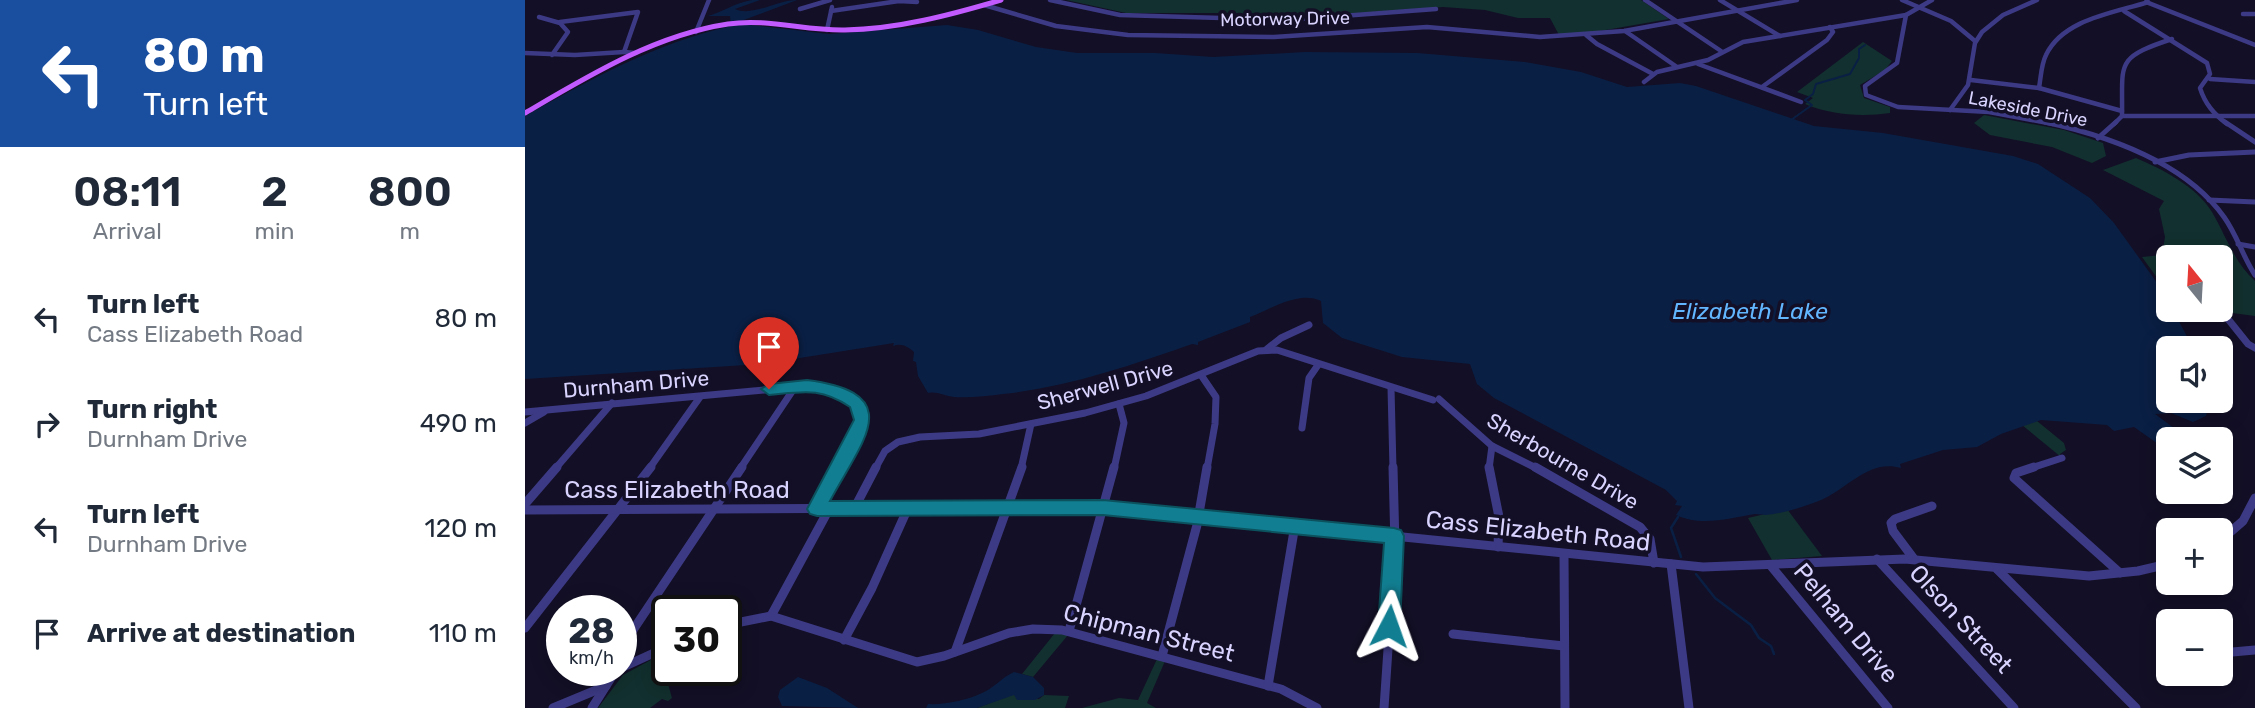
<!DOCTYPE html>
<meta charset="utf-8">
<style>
:root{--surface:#fff;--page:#f6f6f7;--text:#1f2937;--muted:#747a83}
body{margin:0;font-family:Rubik,sans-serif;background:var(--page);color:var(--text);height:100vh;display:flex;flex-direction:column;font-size:26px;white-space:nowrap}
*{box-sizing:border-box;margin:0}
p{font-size:23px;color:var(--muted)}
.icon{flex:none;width:38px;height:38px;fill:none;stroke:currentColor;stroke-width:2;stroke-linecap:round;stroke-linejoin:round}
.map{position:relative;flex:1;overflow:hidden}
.panel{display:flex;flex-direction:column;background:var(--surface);width:525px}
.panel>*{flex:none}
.hud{background:#1a4fa0;color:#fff;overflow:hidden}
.needle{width:46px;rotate:342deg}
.fabs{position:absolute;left:1631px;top:245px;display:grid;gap:14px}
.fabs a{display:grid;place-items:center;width:77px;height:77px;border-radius:10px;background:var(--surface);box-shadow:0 4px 18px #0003;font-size:35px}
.speed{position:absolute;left:21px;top:595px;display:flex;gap:14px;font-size:35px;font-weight:700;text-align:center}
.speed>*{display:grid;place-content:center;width:91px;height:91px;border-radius:50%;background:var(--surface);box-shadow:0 4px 18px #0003;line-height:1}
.speed small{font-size:18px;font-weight:400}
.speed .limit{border:4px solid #111;border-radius:10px;background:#fff;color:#111}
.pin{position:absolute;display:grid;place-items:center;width:60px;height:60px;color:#fff;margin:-72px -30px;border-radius:50% 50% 50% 0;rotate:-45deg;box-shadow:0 0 7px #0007}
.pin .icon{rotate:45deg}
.me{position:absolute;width:77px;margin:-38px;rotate:4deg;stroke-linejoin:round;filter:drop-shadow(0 0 5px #0008)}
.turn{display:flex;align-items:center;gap:24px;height:147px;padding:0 28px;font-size:32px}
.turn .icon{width:91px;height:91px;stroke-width:2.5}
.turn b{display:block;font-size:49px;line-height:60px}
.eta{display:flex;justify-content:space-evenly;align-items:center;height:119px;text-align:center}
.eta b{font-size:42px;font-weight:600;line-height:49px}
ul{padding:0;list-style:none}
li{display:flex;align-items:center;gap:21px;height:105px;padding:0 28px}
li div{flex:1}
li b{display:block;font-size:26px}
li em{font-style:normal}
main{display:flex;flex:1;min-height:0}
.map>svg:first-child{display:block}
.green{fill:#12302f}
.water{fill:#0a1f44}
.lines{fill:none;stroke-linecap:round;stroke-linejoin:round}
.stream-far1{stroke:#0a1f44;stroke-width:2}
.stream{stroke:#0a1f44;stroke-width:2.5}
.minor-far3{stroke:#3d3a85;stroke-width:4.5}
.minor-far2{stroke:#3d3a85;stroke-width:5}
.minor-far1{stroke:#3d3a85;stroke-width:7}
.minor{stroke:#3d3a85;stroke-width:9}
.major{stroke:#c25bff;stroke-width:5}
.route{fill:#117e91;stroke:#0b525e;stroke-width:2}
.labels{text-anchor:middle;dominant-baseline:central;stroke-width:7;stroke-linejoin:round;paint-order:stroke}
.far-street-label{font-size:18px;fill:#d9d4ff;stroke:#130f26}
.street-label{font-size:21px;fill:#d9d4ff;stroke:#130f26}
.water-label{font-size:23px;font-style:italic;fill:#62b6ff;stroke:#130f26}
.near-street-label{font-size:24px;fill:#d9d4ff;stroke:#130f26}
</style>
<main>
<section class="panel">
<div class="hud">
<div class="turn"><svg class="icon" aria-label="left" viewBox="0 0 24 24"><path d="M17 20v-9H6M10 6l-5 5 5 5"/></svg><div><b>80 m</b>Turn left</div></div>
</div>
<div class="eta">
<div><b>08:11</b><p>Arrival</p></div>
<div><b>2</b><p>min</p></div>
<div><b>800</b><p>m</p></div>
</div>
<ul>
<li><svg class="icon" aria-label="left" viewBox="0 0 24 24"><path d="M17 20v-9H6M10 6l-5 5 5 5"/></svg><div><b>Turn left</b><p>Cass Elizabeth Road</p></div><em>80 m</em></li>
<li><svg class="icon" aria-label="right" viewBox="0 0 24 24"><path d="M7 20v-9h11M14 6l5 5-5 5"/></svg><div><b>Turn right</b><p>Durnham Drive</p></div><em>490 m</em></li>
<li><svg class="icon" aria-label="left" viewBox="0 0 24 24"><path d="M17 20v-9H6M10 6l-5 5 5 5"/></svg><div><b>Turn left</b><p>Durnham Drive</p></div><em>120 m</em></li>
<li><svg class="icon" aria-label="arrive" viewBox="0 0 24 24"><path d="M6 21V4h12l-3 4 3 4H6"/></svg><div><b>Arrive at destination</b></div><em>110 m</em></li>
</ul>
</section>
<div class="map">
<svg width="1730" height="708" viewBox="0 0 1730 708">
<rect width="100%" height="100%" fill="#130f26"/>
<!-- green -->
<g class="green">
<path d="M541 0H1116L1144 19 1052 35H1034L1025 18H993L960 10 918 7 765 18 708 13H601Z"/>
<path d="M1338 42 1367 61 1360 70 1335 85 1339 98 1365 107V113C1337 117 1306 115 1280 104L1288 98 1272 92Z"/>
<path d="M1459 115 1539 130 1578 143 1581 156 1567 163 1527 147 1465 135 1449 123Z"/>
<path d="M1611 158C1637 169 1672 187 1687 212 1701 236 1709 262 1730 281V316L1685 310H1696V257H1643V293L1617 257 1637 255 1640 237 1634 209 1639 201 1578 170Z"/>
<path d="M1512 421 1539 443 1541 450 1535 454 1536 457 1497 425Z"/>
<path d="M1262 509 1297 556 1247 560 1223 518Z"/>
<path d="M530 633 543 635 508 677 497 674Z"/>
<path d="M135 655 147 698 143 701 137 699 125 708H73L98 675Z"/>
<path d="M632 659 640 661 622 703 631 708H557L594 698 613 700Z"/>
<path d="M489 694 514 699 519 695 544 696 540 708H452Z"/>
</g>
<!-- water -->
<g class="water">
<path d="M227 0H235L210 9C228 17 252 0 272 0L216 21 226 25 304 34 422 25 453 30 511 47 552 53H630L688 57 780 52 892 53 1000 62 1056 72 1102 87 1155 83 1171 86 1289 126 1358 133 1488 156 1513 164 1565 198 1589 223 1643 298V306L1636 305 1648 310 1668 348H1643V401H1685L1681 416 1668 422 1646 413 1630 414 1664 439H1643V451L1609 427 1589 431 1582 425 1516 420 1476 434 1452 447 1418 450 1375 464 1376 468C1346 460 1328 483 1304 496 1290 504 1257 514 1241 515 1238 515 1234 514 1230 514 1205 518 1176 527 1151 515L1157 506 1150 505 1152 501 1141 490 969 398 952 384 945 364 877 357 817 338 798 323 796 301C774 290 746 309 725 317V322L673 342V345L667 344C604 366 543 387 478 394 462 396 445 398 429 397 420 396 412 391 403 393L393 376 391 362 388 361 389 352C382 346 376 343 368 346L369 343 237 364 0 379V116C66 79 131 43 206 26L205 16H183C198 12 209 3 227 0Z"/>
<path d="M489 672 508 677 519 688V695L510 700H492L489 695 452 708H401L403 704C419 705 443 700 457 693 469 688 476 678 489 672Z"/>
<path d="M273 677 302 688 333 708 257 706 253 697 255 690Z"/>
</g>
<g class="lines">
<!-- stream-far1 -->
<path class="stream-far1" d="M1266 120 1287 105 1280 100 1288 94 1291 84 1325 74 1334 58V49L1340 45"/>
<!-- stream -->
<g class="stream">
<path d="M1153 517 1146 528 1156 557"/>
<path d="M1171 574 1190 598 1226 625 1234 638 1246 646 1249 654"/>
</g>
<!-- minor-far3 -->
<g class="minor-far3">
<path d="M525 0 595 15 763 20 911 9"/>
<path d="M1120 0 1196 51"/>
<path d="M1195 0 1255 36"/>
<path d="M1377 0 1426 21 1450 41"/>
<path d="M1407 0 1381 15 1372 63 1340 86 1341 95 1373 107 1464 112 1528 124"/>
<path d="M1621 2 1730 45"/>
<path d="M459 5 531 26 603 35 749 37 902 27 1015 37 1099 31 1272 0"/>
<path d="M275 9 305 0"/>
<path d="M306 11 374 1 392 2"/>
<path d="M1599 11 1682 63 1685 74 1675 88C1680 104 1689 114 1702 124"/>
<path d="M1718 14H1730"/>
<path d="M14 17 35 23 43 32 27 55"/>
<path d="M35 22 113 12 99 52 111 53"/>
<path d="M302 30 307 7"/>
<path d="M1100 31 1152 67"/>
<path d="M171 32 184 0"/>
<path d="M1061 35 1072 44 1128 74"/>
<path d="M0 53 50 55 99 52"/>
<path d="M1173 64 1276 102"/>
<path d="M1685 79 1730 82"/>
<path d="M1446 80 1514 88 1597 111"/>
<path d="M1119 82 1132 72 1183 60 1218 42 1381 15"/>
<path d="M1237 87 1302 40 1308 32 1305 27"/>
<path d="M1514 88C1516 77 1516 65 1521 55 1538 19 1589 13 1623 2"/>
<path d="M1425 110 1443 85 1450 43 1457 32 1478 15 1512 0"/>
<path d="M1597 116H1730"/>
<path d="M1589 124 1597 116C1598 63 1589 58 1647 39"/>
</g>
<!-- minor-far2 -->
<g class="minor-far2">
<path d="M1520 122C1583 136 1660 162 1699 217 1712 235 1718 257 1730 275"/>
<path d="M1700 122 1730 142"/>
<path d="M1573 138 1591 122"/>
<path d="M1630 162 1664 155 1730 152"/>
<path d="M1684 200 1730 202"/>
<path d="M1713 244 1730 247"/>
</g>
<!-- minor-far1 -->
<g class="minor-far1">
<path d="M1699 314 1723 344 1730 348"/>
<path d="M742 349 756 338 784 325"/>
<path d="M676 375 691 397 690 424 682 469"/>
<path d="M866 388 868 469"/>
<path d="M914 399 967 446 1013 469"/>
<path d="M0 412 282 386C300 387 341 393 337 420 335 432 318 457 312 469"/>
<path d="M0 423 19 412"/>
<path d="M777 428 784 378 793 365"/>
<path d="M30 469 87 403"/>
<path d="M124 469 175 397"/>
<path d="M215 469 270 387"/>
<path d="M350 469 360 451 373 442 395 437 454 434 560 413 621 396 733 351 752 350 908 400"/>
<path d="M496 469 506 424"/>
<path d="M589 469 599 423 594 404"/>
<path d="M964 469 967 446"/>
<path d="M1503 469 1537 458"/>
</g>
<!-- minor -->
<g class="minor">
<path d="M964 467 974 517 973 547"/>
<path d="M1010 467 1115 527 1125 539 1129 563"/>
<path d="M1509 467 1491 473 1489 478 1595 573"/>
<path d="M0 504 32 467"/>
<path d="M292 509 313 467"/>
<path d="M329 509 351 467"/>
<path d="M0 510 578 507 1178 567 1380 559 1564 576 1613 571 1643 564"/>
<path d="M1696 540 1718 521 1730 498"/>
<path d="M1039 554 1040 708"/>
<path d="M1352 559 1489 708"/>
<path d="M1389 559 1368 531 1366 523 1370 519 1407 506"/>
<path d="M1146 564 1164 708"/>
<path d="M1246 566 1363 708"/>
<path d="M1472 569 1611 708"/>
<path d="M246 616 304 509"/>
<path d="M201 625 246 616 392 662 419 656 484 633 508 629 537 630 756 689 792 708"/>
<path d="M0 628 126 467"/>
<path d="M544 631 589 467"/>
<path d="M928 634 1039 646"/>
<path d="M319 640 347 588 383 508"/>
<path d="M430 652 497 467"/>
<path d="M1696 653 1730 650"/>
<path d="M637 656 672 525 682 467"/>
<path d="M96 660 106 633 217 467"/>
<path d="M96 668 142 647"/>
<path d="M743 686 770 525"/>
<path d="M28 708 81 686"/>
<path d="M67 708 91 670"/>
<path d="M859 708 870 546 868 467"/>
</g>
<!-- major -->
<path class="major" d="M0 113C63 76 130 35 203 24 242 18 281 31 320 30 373 29 425 15 476 0"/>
</g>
<!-- route -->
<path class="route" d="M282 380C384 393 337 441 305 501L578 500 869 528 876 530 879 536 875 626 871 632 864 635 857 632 853 626 859 543 578 515 292 516 285 514 282 509 329 420 325 407C295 387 278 392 244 395L236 389 244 384Z"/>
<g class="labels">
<!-- far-street labels -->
<g class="far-street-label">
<text transform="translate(760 19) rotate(-1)">Motorway Drive</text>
<text transform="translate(1503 109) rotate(11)">Lakeside Drive</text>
</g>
<!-- street labels -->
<g class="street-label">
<text transform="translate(111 384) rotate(-5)">Durnham Drive</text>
<text transform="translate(580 385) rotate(-15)">Sherwell Drive</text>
<text transform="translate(1038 461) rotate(30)">Sherbourne Drive</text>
</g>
<!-- water labels -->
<g class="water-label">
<text x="1225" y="311">Elizabeth Lake</text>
</g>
<!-- near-street labels -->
<g class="near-street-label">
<text x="152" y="490">Cass Elizabeth Road</text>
<text transform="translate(1013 531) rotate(6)">Cass Elizabeth Road</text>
<text transform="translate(1436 619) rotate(47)">Olson Street</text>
<text transform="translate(1321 623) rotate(50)">Pelham Drive</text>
<text transform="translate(624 633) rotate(14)">Chipman Street</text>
</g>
</g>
</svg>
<div class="fabs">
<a><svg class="needle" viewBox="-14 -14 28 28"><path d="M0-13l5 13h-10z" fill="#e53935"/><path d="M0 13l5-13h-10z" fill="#747a83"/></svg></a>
<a><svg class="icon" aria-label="sound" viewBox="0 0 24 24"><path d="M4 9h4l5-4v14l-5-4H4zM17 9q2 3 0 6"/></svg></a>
<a><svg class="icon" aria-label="layers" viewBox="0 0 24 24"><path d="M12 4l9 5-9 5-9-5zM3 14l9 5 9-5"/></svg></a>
<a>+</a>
<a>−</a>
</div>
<div class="speed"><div>28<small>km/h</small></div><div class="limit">30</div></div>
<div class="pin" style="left:244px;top:389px;background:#d93025"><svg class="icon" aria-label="arrive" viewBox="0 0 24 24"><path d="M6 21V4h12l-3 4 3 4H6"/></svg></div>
<svg class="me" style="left:864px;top:626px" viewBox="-20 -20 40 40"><path d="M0-17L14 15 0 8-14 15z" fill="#117e91" stroke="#fff" stroke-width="4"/></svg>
</div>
</main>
